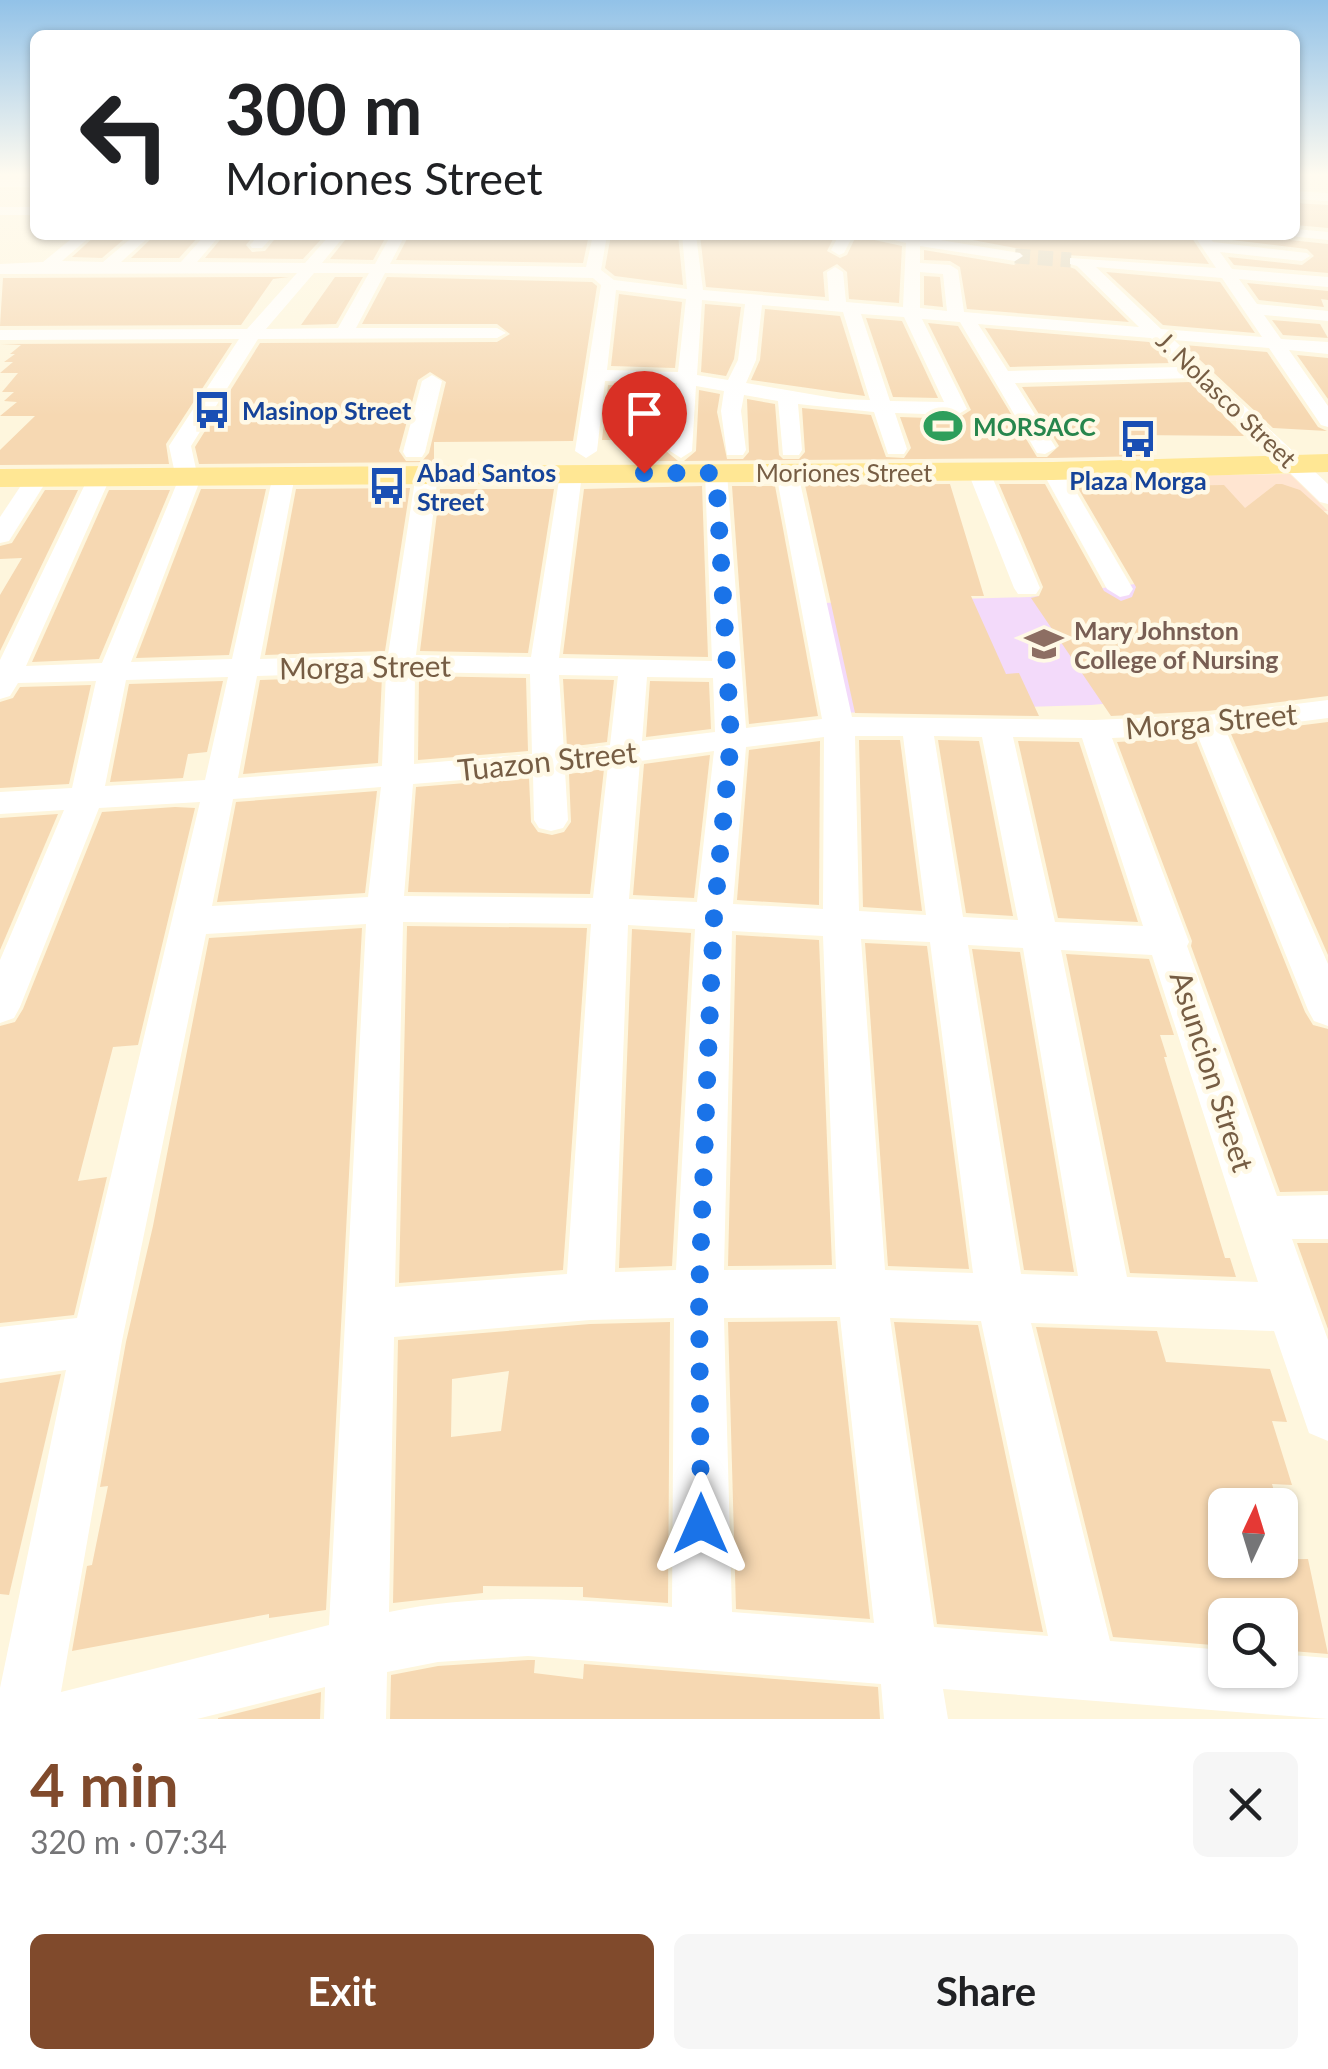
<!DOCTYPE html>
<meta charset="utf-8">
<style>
:root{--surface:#fff;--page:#f6f6f6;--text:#202124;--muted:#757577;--accent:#804a2c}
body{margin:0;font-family:Lato,sans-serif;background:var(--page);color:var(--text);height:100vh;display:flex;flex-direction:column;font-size:38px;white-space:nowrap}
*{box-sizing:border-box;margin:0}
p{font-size:32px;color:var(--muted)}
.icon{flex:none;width:55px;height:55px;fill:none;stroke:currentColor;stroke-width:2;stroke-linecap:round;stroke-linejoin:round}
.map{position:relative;height:1719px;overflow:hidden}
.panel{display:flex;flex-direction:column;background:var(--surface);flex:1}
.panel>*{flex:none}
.banner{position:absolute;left:30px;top:30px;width:1270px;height:210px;border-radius:15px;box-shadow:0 2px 8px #0004;background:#fff;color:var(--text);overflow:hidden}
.needle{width:65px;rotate:4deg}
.buttons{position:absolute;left:1208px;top:1488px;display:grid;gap:20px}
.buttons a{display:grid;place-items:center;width:90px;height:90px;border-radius:15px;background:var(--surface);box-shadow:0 2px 8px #0004;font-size:50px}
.pin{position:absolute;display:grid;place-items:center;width:85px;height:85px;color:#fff;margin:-102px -42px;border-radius:50% 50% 50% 0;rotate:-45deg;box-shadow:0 0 10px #0007}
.pin .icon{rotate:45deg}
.me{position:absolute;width:110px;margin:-55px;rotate:0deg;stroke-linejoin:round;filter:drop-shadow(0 0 8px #0008)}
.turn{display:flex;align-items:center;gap:35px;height:210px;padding:0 30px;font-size:45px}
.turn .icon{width:130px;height:130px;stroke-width:2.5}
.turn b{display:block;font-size:70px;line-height:85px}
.round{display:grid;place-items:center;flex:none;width:105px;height:105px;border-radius:15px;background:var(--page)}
.head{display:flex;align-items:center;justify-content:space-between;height:170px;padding:0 30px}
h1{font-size:60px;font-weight:700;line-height:75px;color:var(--accent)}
.action{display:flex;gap:20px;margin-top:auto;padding:20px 30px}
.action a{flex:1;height:115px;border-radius:15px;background:var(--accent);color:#fff;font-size:40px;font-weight:700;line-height:115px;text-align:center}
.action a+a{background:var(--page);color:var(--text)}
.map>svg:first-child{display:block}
.commercial{fill:#ffe5d1}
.education{fill:#f3dafa}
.building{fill:#f6d8b2;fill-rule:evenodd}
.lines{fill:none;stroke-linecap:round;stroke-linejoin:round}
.minor-tunnel{stroke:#dcd0b7;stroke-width:15;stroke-dasharray:15 8;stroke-linecap:butt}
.minor{fill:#fff;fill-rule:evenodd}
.major{fill:#ffe794;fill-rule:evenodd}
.route{stroke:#1a73e8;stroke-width:18;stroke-dasharray:0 32.4}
.labels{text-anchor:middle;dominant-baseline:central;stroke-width:9;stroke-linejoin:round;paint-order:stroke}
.far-street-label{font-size:25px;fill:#765d44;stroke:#fff9e6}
.far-transit-label{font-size:25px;font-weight:bold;fill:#164399;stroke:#fff9e6;text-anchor:start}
.far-leisure-label{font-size:25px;font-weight:bold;fill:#27864d;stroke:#fff9e6;text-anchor:start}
.far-education-label{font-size:25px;font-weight:bold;fill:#785e54;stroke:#fff9e6;text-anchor:start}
.street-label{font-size:30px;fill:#765d44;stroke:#fff9e6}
</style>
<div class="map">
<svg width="1328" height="1719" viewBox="0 0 1328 1719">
<rect width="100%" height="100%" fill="#fef6dd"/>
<!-- commercial -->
<path class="commercial" d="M1290 474 1328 511 1199 516 1167 476Z"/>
<!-- education -->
<path class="education" d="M1192 577 1302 686 1091 705 837 713 823 603 1030 597Z"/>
<!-- building -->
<g class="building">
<path d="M1295 203 1328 205V228L1295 225Z"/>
<path d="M96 235H129L102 258 72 257Z"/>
<path d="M155 235H200L179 258H131Z"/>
<path d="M224 235H254L246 245 252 252 265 251 278 235H325L303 259 205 258Z"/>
<path d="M349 235H387L373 260 330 259Z"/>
<path d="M409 235H589L583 263 396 260Z"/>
<path d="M611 235H678L683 285 615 276 605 268Z"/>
<path d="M700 235H835L827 251 840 258 847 255 856 236 902 246 899 303 849 299 847 272 837 264 823 272 825 297 706 287Z"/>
<path d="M946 235H1190L1209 264 1067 255V266L1075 269 1129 322 967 309 960 267 950 261 924 260V250L1014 265 1027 256 1021 249Z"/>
<path d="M1213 235H1287L1290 240 1328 244V273L1234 265 1228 257 1302 265 1314 256 1307 249 1215 238Z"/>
<path d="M1106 272 1220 282 1255 333 1163 325Z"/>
<path d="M924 276 940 277 943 307 924 305Z"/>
<path d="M289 277 273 279 241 325 0 326 3 278Z"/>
<path d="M316 277H363L336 324 301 325 335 277Z"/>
<path d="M387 277 592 282 597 286 573 441 434 442V462L199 464 195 447 260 343 497 342 510 334 497 324H362ZM430 372 446 382 429 453 422 461H406L399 451 418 380Z"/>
<path d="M1247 283 1328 291V300L1321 299 1324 307 1259 300Z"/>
<path d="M619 294 682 302 675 368 611 366Z"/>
<path d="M705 304 741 307 734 359 726 376 701 372Z"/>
<path d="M765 309 840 316 865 396 751 380 760 360Z"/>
<path d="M866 318 902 321 938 398 893 397Z"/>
<path d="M1272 320 1320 324 1328 338 1283 335Z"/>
<path d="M928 323 958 326 1037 457H1047L1059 446 1022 387 1191 382 1244 436 1135 435 1145 456 1053 458 684 461 696 451 699 390 720 394 717 412 727 459H743L749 452 747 399 775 404 779 455 783 459H799L805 452 802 408 871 415 886 457 904 458 911 448 900 417 957 419 971 410Z"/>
<path d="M985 328 1149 342 1171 363 1010 367Z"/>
<path d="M232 343 166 444 169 464 0 465V450L35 416H0L17 402 4 401 14 392H2L18 373H0L13 362H4L15 354H10L21 345 0 344Z"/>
<path d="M1184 345 1267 352 1318 427 1327 431 1273 428Z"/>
<path d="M1297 355 1328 358V399Z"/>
<path d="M608 385 673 387 666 451 678 461H635L636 440H602Z"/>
<path d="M1157 481 1160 486 1224 485 1245 508 1276 484H1282L1300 490 1328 515V696L1208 711 1111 716 1031 598 1039 596 1043 587 999 484H1045L1104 591 1121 601 1132 597 1136 587 1075 483Z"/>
<path d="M950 484 984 596H971L1006 674 1019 673 1039 716 855 713 805 485Z"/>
<path d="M702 486 708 657 563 654 584 489Z"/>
<path d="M732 486H775L818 716 749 724Z"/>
<path d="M410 488 385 651 265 655 296 489Z"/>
<path d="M201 489H266L229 655 136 658Z"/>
<path d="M440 489H554L528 653 420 651Z"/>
<path d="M45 490H78L0 651V595L22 558 0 559V546L12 543Z"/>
<path d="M109 490H170L99 659 32 662Z"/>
<path d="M382 676 378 763 243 774 260 680Z"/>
<path d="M419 676 526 678 528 751 418 760Z"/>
<path d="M563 679 614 680 607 742 567 747Z"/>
<path d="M223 681 207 752 188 754 183 778 110 782 129 684Z"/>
<path d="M650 681 709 682 711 729 646 737Z"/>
<path d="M91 685 69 784 0 788V702L13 698 20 687Z"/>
<path d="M1328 722V955L1231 734Z"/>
<path d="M1195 738 1305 1012 1313 1025 1328 1029V1191L1280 1192 1191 946 1192 941 1117 742Z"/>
<path d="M859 740H900L922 911 863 907Z"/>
<path d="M938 740 979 741 1013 916 966 913Z"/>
<path d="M820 741 819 905 737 900 749 750Z"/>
<path d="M1018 741 1079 742 1138 922 1058 918Z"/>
<path d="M710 755 694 898 633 895 644 764Z"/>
<path d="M604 769 590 894 408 892 416 787 529 778 531 822 538 832 552 835 564 832 571 822 569 774Z"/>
<path d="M377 791 365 893 217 902 236 802Z"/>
<path d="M175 807 195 808 138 1045 113 1047 78 1181 107 1177 74 1315 0 1323V1026L15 1022 23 1009 102 812Z"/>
<path d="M58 814 0 950V818Z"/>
<path d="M407 926 587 928 563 1270 399 1283Z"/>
<path d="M362 928 326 1610 269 1618V1614L72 1651 87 1566 92 1565 108 1486 100 1487 126 1342 153 1226 209 938Z"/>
<path d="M632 929 691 933 672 1266 619 1268Z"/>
<path d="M736 935 819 940 832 1265 728 1266Z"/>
<path d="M865 943 927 946 969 1269 888 1266Z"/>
<path d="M972 949 1020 952 1074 1272 1024 1270Z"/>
<path d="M1066 954 1149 959 1174 1035H1160L1167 1057H1164L1225 1258H1230L1236 1277 1130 1273Z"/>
<path d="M1297 1243H1328V1329Z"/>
<path d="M837 1321 870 1619 736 1609 728 1322Z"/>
<path d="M670 1322 668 1603 583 1597V1587L483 1586V1593L393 1603 398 1340 590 1324ZM509 1371 501 1431 451 1437 452 1379Z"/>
<path d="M894 1322 978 1325 1043 1632 937 1624Z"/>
<path d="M1036 1327 1157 1331 1166 1362 1270 1369 1287 1422 1272 1421 1292 1485 1272 1484 1278 1505H1225V1560L1308 1559 1328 1654 1280 1650V1615H1225V1646L1113 1637Z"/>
<path d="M61 1374 9 1595 0 1594V1383Z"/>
<path d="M528 1660H535L534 1673 583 1679 584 1664 878 1687 880 1719H390L391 1675 438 1666Z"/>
<path d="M321 1692 320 1719H218V1718Z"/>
</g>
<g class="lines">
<!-- minor-tunnel -->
<path class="minor-tunnel" d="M1015 256 1071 260"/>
<!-- minor -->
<g class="minor">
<rect x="0" y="179" width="35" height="8"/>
<path d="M1295 191 1328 193V201L1295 199Z"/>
<rect x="0" y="207" width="35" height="8"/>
<path d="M1295 229 1328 232V240L1290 236 1295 235Z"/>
<path d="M76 235H92L62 261 103 262 135 235H151L121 262H181L205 235H220L197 262 305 263 330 235H345L322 263 375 264 391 235H405L390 264 586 267 593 235H607L601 270 614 280 687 289 682 235H696L703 290 829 301 827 272 835 267 843 272 846 302 903 307 906 243 875 235H910L1020 253 1023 256 1015 261 920 246V263L950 265 958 270 964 312 1139 327 1077 266 1070 264V258L1216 268 1194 235H1208L1213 242 1307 253 1310 256 1302 261 1220 252 1232 269 1328 277V287L1239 279 1257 304 1328 311V321L1264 315 1281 339 1328 342V354L1289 350 1328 406V427L1321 425 1269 348 1174 340 1328 484V504L1320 502 1192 378 1015 383 1056 448 1045 454 1037 453 960 322 922 319 967 409 957 415 895 413 907 449 904 454H888L874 412 798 404 802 450 799 455H783L778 401 744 395 741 411 746 450 743 455H727L721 411 724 391 696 386 692 451 681 458 670 451 677 383 605 381 597 451 586 458 575 451 601 285 593 278 385 273 356 328H497L506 333 497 338 258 339 191 446 199 483 131 662 232 659 273 475 284 468 295 475 260 659 388 655 416 474 427 467 438 474 416 655 531 657 560 474 571 467 582 474 559 658 712 661 705 473 716 466 727 473 746 728 822 719 776 473 787 466 798 473 852 717 1094 720 1208 715 1328 700V718L1226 731 1328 964V1026L1314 1021 1308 1010 1197 734 1112 738 1189 942 1187 946 1277 1196 1328 1195V1239H1292L1328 1340V1441L1309 1433 1274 1331 1031 1323 1110 1641 1225 1650V1670H1280V1654L1328 1658V1719L943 1689 948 1719H884L881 1684 528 1656 438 1662 387 1672 386 1719H324L325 1687 197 1719H0V1688L66 1370 0 1379V1327L77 1318 200 802 99 808 20 1007 14 1018 0 1023V960L64 810 0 814V792L72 788 96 681 18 683 10 696 0 699V660L89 476 100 469 111 476 26 666 102 663 177 483 169 446 239 339 0 340V330L247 329 297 273 0 274V264L43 262ZM1096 267 1222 278 1262 337 1161 329ZM920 272 943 274 947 311 920 308ZM314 273H369L338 328 266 329ZM616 290 686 299 678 372 607 370ZM702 300 745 304 738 360 728 380 697 375ZM762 305 843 312 870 400 839 399 746 383 756 360ZM861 314 904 317 944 402 890 401ZM978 324 1151 338 1180 367 1008 371ZM386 672 382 766 238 778 257 676ZM415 672 530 674 532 754 414 764ZM559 675 618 676 610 745 564 751ZM228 677 205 780 105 786 126 680ZM647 677 713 678 715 732 642 741ZM855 736H903L926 915 859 911ZM934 736 982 737 1018 920 963 917ZM824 737 823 909 733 904 746 747ZM1013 737 1082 738 1143 926 1055 922ZM714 751 697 902 629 899 640 761ZM608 765 593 898 404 896 413 784 533 774 534 820 539 828 551 831 563 828 568 820 565 771ZM381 787 368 897 212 906 233 799ZM403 922 591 924 567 1274 395 1287ZM366 924 329 1625 61 1692 122 1341 206 934ZM628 925 695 929 676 1270 615 1272ZM732 931 823 936 836 1269 724 1270ZM861 939 930 942 973 1273 885 1270ZM968 945 1023 948 1078 1276 1021 1274ZM1061 950 1152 955 1258 1282 1127 1277ZM840 1317 874 1623 732 1612 724 1318ZM674 1318 672 1607C572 1599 488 1592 389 1612L394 1337 590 1320ZM890 1318 981 1321 1048 1636 934 1627Z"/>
<path d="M259 235H274L262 248H252L250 245Z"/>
<path d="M839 235H853L844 253 839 255 831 250Z"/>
<path d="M432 375 442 381 425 452 422 457H406L403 452 422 381Z"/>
<path d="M1053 464 1064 471 1133 589 1129 595 1120 597 1107 589 1042 471Z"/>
<path d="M979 465 990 472 1040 588 1036 594H1018L1014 588 968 472Z"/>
<path d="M38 470 49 477 9 541 0 543V517L30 472Z"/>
</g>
<!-- major -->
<path class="major" d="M1328 454V472L1053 480 0 487V469L1053 462Z"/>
</g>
<!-- sky -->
<linearGradient id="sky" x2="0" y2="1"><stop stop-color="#92c2e8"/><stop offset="0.42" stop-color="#fffbf0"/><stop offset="1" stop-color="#fffbf0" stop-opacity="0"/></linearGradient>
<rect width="1328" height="416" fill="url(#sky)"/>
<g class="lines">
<!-- route -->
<path class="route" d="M644 473H716L731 739 714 917 709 1030 699 1294 701 1524"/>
</g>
<!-- icons -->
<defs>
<g id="bus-bare" transform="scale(3)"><path d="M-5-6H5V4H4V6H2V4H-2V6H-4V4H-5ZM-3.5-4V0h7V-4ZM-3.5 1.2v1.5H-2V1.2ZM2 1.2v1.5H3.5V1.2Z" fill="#1a4fb4" stroke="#fff9e6" stroke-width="2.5" paint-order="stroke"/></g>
<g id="stadium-bare" transform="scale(3)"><path d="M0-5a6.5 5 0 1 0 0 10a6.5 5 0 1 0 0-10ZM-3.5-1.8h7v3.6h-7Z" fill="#2e9e5b" stroke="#fff9e6" stroke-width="2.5" paint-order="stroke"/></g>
<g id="university-bare" transform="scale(3)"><path d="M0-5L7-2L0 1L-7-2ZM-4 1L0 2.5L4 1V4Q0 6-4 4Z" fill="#8d6e63" stroke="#fff9e6" stroke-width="2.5" paint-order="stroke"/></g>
</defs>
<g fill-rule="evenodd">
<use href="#bus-bare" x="212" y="410"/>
<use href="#stadium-bare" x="943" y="426"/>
<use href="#bus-bare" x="1138" y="439"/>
<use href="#bus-bare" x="387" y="486"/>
<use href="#university-bare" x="1044" y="644"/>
</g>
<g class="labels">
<!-- far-street labels -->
<g class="far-street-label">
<text transform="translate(1227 399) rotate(44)">J. Nolasco Street</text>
<text x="844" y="472">Moriones Street</text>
</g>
<!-- far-transit labels -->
<g class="far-transit-label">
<text x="242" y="410">Masinop Street</text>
<text x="417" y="472">Abad Santos<tspan x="417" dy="29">Street</tspan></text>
<text x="1138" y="480" text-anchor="middle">Plaza Morga</text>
</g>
<!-- far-leisure labels -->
<g class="far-leisure-label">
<text x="973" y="426">MORSACC</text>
</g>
<!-- far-education labels -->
<g class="far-education-label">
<text x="1074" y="630">Mary Johnston<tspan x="1074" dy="29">College of Nursing</tspan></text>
</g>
<!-- street labels -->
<g class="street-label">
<text transform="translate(365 666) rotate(-1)">Morga Street</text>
<text transform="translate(1211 720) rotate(-5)">Morga Street</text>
<text transform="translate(547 760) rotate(-6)">Tuazon Street</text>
<text transform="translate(1213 1071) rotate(72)">Asuncion Street</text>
</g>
</g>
</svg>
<div class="buttons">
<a><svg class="needle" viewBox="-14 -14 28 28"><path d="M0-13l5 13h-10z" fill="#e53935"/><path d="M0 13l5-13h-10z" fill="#757577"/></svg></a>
<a><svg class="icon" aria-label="search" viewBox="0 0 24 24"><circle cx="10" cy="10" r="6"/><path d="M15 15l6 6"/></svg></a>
</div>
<div class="pin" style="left:644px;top:473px;background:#d93025"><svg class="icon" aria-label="arrive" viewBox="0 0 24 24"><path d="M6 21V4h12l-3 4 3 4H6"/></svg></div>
<svg class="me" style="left:701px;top:1524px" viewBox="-20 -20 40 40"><path d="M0-17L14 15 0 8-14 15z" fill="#1a73e8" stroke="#fff" stroke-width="4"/></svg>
<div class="banner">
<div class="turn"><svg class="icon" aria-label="left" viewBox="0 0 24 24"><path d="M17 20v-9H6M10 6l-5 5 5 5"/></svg><div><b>300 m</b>Moriones Street</div></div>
</div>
</div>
<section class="panel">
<div class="head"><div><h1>4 min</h1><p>320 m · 07:34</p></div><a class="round"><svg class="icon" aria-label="close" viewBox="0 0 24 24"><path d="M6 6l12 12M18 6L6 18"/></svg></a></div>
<div class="action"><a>Exit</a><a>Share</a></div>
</section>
